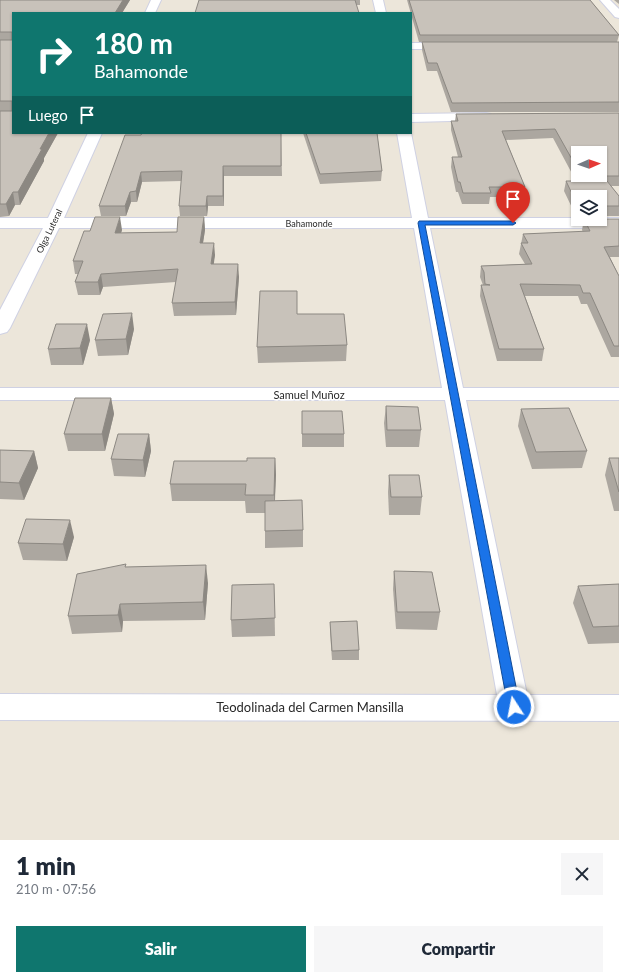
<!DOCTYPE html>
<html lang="es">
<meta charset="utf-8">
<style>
:root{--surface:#fff;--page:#f6f6f7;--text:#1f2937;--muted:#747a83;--accent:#0f766e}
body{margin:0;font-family:Lato,sans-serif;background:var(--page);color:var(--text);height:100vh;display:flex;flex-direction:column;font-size:15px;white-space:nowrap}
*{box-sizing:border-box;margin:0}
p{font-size:13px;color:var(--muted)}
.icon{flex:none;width:22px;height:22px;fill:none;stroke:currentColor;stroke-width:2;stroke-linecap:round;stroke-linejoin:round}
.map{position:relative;height:840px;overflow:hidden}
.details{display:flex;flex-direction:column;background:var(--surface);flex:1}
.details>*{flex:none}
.guide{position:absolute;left:12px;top:12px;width:400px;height:122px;border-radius:0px;box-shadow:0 1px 3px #0004;background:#0f766e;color:#fff;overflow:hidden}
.needle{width:26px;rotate:88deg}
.buttons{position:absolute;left:571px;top:146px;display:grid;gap:8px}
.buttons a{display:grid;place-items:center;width:36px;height:36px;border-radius:0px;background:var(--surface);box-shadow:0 1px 3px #0004;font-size:20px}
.pin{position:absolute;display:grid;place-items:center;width:34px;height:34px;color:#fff;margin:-41px -17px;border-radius:50% 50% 50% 0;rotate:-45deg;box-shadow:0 0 4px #0007}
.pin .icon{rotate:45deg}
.me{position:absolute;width:44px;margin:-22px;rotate:349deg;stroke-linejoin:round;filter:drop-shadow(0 0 3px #0008)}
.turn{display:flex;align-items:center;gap:14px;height:84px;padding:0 16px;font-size:18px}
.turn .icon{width:52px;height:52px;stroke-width:2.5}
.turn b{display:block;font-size:28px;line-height:34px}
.then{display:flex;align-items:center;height:38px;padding:0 16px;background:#0003;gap:8px;font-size:15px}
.round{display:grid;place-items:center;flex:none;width:42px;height:42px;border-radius:0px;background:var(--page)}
.summary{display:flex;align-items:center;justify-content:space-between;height:68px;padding:0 16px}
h1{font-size:24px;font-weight:800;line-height:30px}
.action{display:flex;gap:8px;margin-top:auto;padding:8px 16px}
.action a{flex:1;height:46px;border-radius:0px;background:var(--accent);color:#fff;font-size:16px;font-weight:800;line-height:46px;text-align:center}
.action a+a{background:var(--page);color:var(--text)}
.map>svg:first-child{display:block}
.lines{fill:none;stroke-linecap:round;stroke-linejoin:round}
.minor-casing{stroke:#cfd1e3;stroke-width:2}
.minor{fill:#fff;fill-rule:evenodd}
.wall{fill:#aca7a0;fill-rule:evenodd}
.shaded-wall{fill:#8c8882}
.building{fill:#c8c2ba;stroke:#8c8882}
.route{fill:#1a73e8;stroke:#114b97}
.labels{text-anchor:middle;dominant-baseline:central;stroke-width:3.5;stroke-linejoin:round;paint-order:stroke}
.far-street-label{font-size:9px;fill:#292929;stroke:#fff}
.street-label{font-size:11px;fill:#292929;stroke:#fff}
.near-street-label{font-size:13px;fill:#292929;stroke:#fff}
</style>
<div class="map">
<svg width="619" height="840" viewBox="0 0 619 840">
<rect width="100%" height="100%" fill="#ece6da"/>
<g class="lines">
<!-- minor casing -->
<g class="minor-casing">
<g id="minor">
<path d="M151 0H161L155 13H145Z"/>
<path d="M373 0H383L386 13H376Z"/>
<path d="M600 0H610L619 9V18L615 17Z"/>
<path d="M411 43H452L458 46 452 49H411Z"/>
<path d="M486 113 491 114 493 117 491 120 411 122V114Z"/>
<path d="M88 133H102L64 218H412L397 133H411L428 218H619V228H430L463 388H619V400H466L527 695H619V721L0 720V694L497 695 445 400H0V388H442L414 228H59L10 328 7 332 0 334V310L43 228H0V218H48Z"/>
</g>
</g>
<!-- minor -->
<use href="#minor" class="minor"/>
</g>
<!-- wall -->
<g class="wall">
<path d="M0 0H130L122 13 13 133H58L44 158V161L20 205H15L9 216 0 217Z"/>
<path d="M199 0H360V5H356Z"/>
<path d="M407 0H590L619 35 617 42H419Z"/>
<path d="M614 0H619V4Z"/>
<path d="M422 42H619V112H451L437 71H427L422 50Z"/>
<path d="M619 113V186H611L619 196V216H600V197H578V216H576L564 191 566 181H576L553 138 506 140 525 187 524 197H490L489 204H462L458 192H456L451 167 452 157H458L451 130V121H455L456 114ZM578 153 600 175H578Z"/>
<path d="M281 133 282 176H224V206H208L207 216H180L179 206 182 181 142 182 137 202H131L126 216H101L99 206 141 135Z"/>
<path d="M303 133H377L382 171 381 181 320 184Z"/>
<path d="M204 217 205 230 203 243 215 255 213 264 239 277 236 315 174 316 172 303 176 282 103 287 100 295H78L75 282 78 274H75L73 261 122 230 121 233 177 232Z"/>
<path d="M584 219H619V257H610L619 276V357H611L587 304H581L578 296H525L544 349 542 361H497L480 296 481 285H483L480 277 481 266 525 264 519 254 523 234 583 232 582 230Z"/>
<path d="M297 314 347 345 346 361 258 363 257 347Z"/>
<path d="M134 329 128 355 98 356 95 340Z"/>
<path d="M90 340 83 365H51L48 349Z"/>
<path d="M111 398 114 414 105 451H68L64 434Z"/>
<path d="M386 406 421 430 419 447H386L384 423Z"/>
<path d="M521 409 587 451 582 468 532 469 518 426Z"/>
<path d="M149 434 151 451 145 477 114 476 111 459Z"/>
<rect x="302" y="434" width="42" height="13"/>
<path d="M0 450 34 451 38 468 24 500 0 499Z"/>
<path d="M275 458 276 475 275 501 303 530V547L265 548V513H246L245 501H172L170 484 247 461Z"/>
<path d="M609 458H619V511H614L605 475Z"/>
<path d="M389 475 422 497 420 515H389L388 492Z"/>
<path d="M74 537 67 561 23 560 18 543Z"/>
<path d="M126 567 208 583 205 620 123 621 122 632 72 634 68 616Z"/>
<path d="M394 571 440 612 437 630 396 629 393 589Z"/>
<path d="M274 584 275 636 232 637 231 620Z"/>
<path d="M619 584V643L588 644 573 603 578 586Z"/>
<path d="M330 622 359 650V660H332L330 631Z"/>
</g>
<!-- shaded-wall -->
<g class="shaded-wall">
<path d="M123 0H130L122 13H115Z"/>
<path d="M49 133H58L44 158V161L20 205 18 192 40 149Z"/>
<path d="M223 166 224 176V206L223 196Z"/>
<path d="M141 172 142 182 137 202 136 191Z"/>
<path d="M13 192 15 205 9 216 6 204Z"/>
<path d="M130 192 131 202 126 216 125 206Z"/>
<path d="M207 196 208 206 207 216 206 206Z"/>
<path d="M120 217 122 230 117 245 115 233Z"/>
<path d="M204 217 205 230 201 255 200 243Z"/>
<path d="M214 243 215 255 212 277 211 264Z"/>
<path d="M238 264 239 277 236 315 235 302Z"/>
<path d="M101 274 103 287 100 295 98 282Z"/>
<path d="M132 313 134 329 128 355 126 339Z"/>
<path d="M87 324 90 340 83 365 80 348Z"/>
<path d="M111 398 114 414 105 451 102 434Z"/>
<path d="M149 434 151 451 145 477 143 460Z"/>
<path d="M34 451 38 468 24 500 19 483Z"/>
<path d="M275 458 276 475 274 513V495Z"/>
<path d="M70 520 74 537 67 561 63 544Z"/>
<path d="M206 565 208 583 205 620 203 602Z"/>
<path d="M120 604 123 621 122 632 118 615Z"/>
</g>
<!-- building -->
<g class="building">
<path d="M0 0H123L115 13H13V133H49L40 149H42L18 192H13L6 204H0V111H12V101H0V40H12V32H0Z"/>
<path d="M199 0H355L359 13H195Z"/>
<path d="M409 0H590L619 35H420Z"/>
<path d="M422 42H619V102L452 103 437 63H428Z"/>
<path d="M619 113V176H603L619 196V206H600V197H578V206L566 181H584L581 175H600V153H578V170L555 129 502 131 525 187H489L491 193H463L460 182H458L452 157H462L451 121H458L456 114Z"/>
<path d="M142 133H281V166H223V196H207L206 206H179L182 171 141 172 136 191 130 192 125 206H99L125 135H141Z"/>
<path d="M306 133H377L382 171 320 174Z"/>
<path d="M95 217H120L115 233 177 232 178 217H204L200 243H214L211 264H238L235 302 172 303 178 269 101 274 98 282H75L83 261H73L84 231H90Z"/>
<path d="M584 219H619V246L604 247 619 276V346H614L590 293H583L580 285 520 284 544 349H499L481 285H490L485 284 484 272 481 266 532 264 521 243H528L523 234 590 231Z"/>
<path d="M260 291H297V314H344L347 345 257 347Z"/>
<path d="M132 313 126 339 95 340 103 314Z"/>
<path d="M56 324H87L80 348 48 349Z"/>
<path d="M75 398H111L102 434H64Z"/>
<path d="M386 406 418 407 421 430H387Z"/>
<path d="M569 408 587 451 536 452 521 409Z"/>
<path d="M302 411H342L344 434H302Z"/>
<path d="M118 434H149L143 460 111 459Z"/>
<path d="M0 450 34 451 19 483 0 482Z"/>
<path d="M247 458H275L274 495H245L246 484H170L174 461H247Z"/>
<path d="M609 458H619V492Z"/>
<path d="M389 475H419L422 497H391Z"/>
<path d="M302 500 303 530 265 531V501Z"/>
<path d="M26 519 70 520 63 544 18 543Z"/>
<path d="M126 564 125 567 206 565 203 602 120 604 118 615 68 616 77 574Z"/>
<path d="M394 571 432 572 440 612H397Z"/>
<path d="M274 584 275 618 231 620 232 585Z"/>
<path d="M619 584V626L593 627 578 586Z"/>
<path d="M357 621 359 650 332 651 330 622Z"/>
</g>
<!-- route -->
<path class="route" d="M419 221H513L516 223 513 225H425L520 707 519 710 514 712 510 710 508 707 418 223Z"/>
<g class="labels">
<!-- far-street labels -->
<g class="far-street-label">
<text x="309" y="223">Bahamonde</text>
<text transform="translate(49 231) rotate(-64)">Olga Luteral</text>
</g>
<!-- street labels -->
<g class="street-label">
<text x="309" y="394">Samuel Muñoz</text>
</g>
<!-- near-street labels -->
<g class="near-street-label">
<text x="310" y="707">Teodolinada del Carmen Mansilla</text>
</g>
</g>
</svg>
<div class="buttons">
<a><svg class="needle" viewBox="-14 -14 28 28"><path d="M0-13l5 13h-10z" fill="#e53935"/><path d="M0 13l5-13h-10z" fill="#747a83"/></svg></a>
<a><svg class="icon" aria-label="layers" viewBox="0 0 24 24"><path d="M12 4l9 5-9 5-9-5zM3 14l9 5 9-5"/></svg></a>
</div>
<div class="pin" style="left:513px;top:223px;background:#d93025"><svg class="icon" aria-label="arrive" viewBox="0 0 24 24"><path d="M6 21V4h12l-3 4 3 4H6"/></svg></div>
<svg class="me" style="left:514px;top:707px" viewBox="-20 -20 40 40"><circle r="17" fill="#1a73e8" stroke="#fff" stroke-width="3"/><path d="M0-11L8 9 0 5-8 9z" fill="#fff"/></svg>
<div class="guide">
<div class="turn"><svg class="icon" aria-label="right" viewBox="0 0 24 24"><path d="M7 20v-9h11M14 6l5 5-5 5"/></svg><div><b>180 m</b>Bahamonde</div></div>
<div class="then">Luego<svg class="icon" aria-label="arrive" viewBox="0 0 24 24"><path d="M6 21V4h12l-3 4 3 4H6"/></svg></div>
</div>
</div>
<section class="details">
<div class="summary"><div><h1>1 min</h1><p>210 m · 07:56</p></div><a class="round"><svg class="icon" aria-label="close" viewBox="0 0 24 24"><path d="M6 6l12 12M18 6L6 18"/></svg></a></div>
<div class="action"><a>Salir</a><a>Compartir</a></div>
</section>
